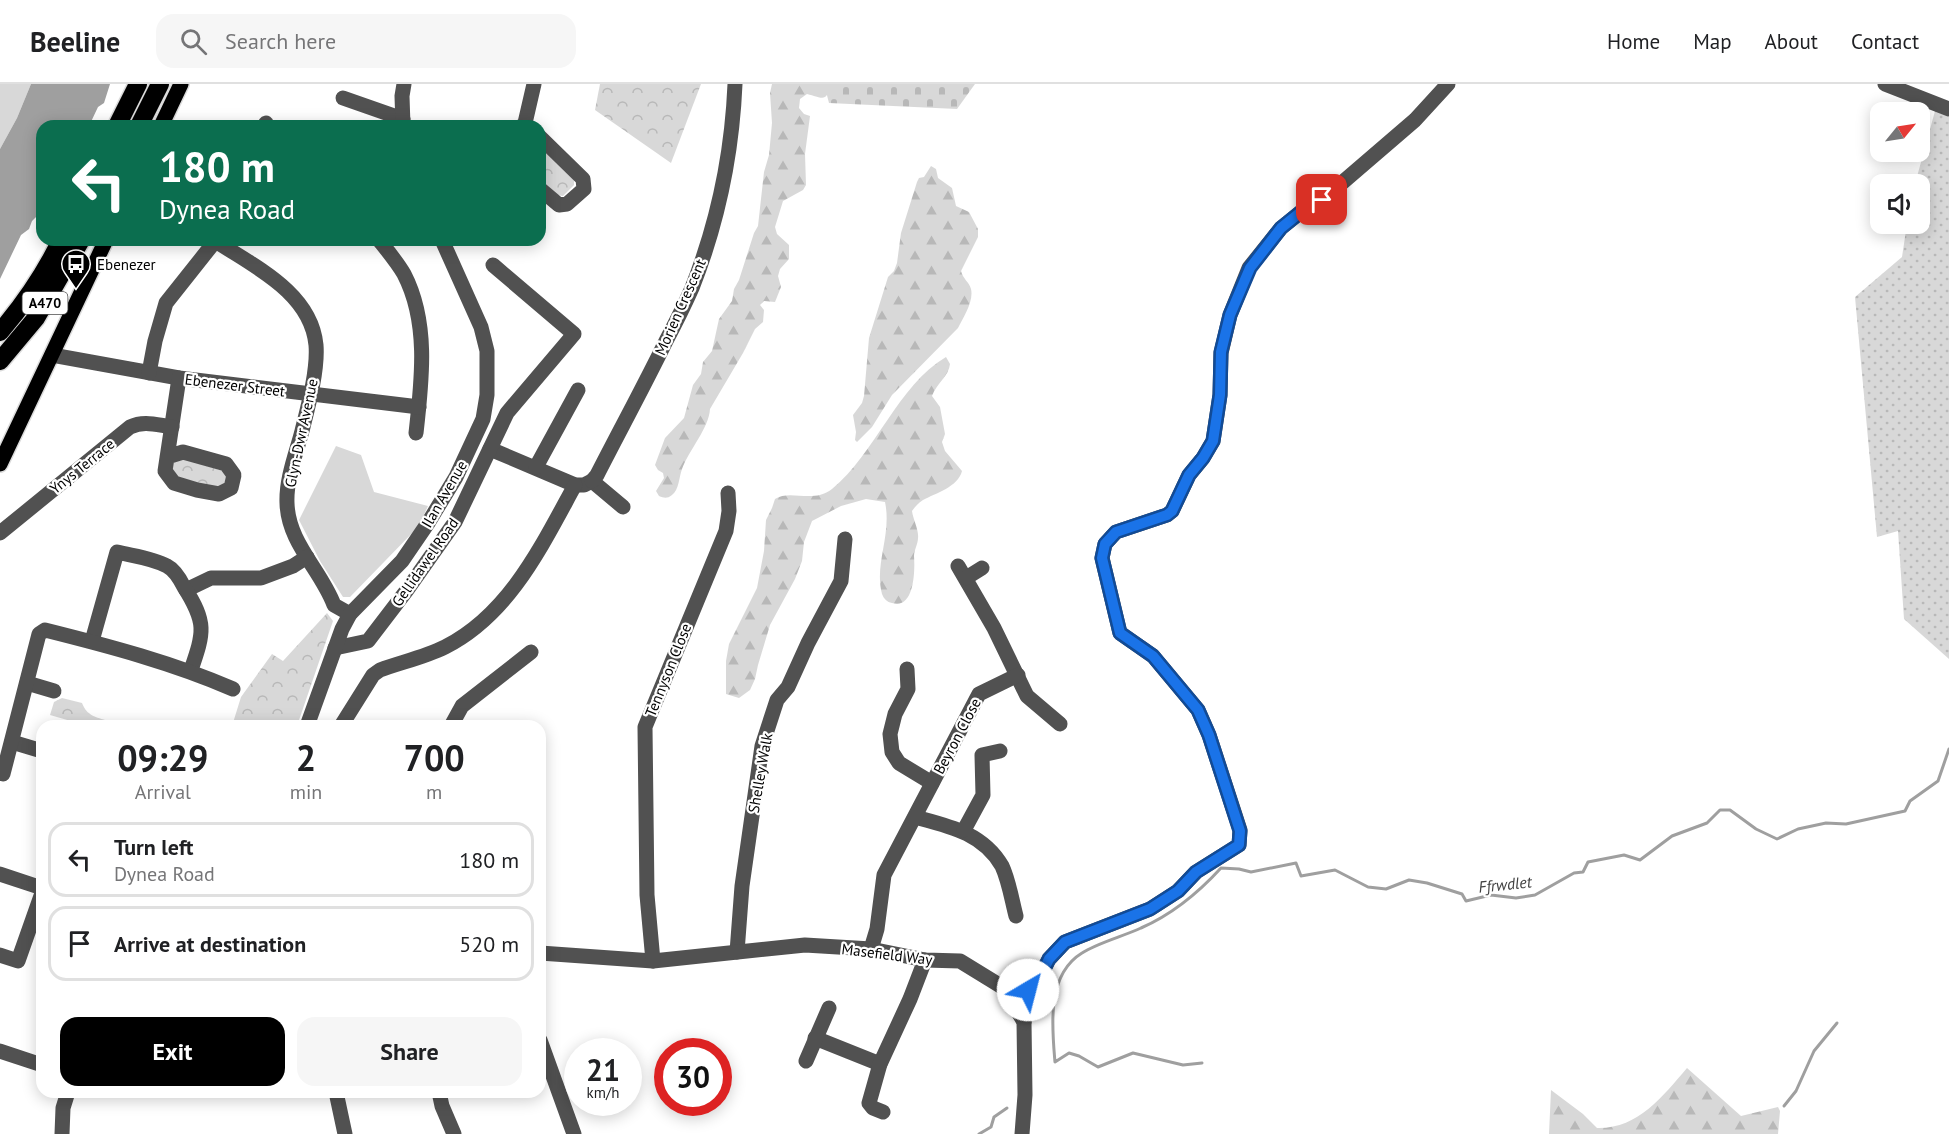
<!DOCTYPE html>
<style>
:root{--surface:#fff;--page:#f6f6f6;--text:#202124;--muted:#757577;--line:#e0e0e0;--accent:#000}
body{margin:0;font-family:"PT Sans",sans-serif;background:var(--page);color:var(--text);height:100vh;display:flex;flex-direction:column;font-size:22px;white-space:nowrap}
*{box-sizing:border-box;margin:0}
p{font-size:20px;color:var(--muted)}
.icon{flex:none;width:33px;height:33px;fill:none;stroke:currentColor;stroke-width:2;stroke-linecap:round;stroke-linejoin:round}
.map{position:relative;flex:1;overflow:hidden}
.side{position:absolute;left:36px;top:636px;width:510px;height:378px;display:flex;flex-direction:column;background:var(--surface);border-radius:18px;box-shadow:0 3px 15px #0003}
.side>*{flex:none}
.top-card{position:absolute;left:36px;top:36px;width:510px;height:126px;border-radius:18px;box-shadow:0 3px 15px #0003;background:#0b6e4f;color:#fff;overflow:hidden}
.needle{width:39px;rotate:60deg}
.fabs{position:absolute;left:1870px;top:18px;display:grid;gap:12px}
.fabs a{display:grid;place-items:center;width:60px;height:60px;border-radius:12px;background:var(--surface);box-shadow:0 3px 15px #0003;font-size:30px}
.speed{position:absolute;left:564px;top:954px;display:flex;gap:12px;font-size:30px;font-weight:700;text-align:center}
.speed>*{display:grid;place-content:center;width:78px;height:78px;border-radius:50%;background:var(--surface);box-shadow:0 3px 15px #0003;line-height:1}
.speed small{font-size:15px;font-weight:400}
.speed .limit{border:9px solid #d22;background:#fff;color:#111}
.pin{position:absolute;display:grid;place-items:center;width:51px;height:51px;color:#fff;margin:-26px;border-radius:12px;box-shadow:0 3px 9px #0006}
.me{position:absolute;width:66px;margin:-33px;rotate:37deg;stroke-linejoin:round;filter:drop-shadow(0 0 4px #0008)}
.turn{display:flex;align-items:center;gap:21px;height:126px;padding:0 24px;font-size:27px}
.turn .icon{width:78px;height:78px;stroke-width:2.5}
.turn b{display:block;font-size:42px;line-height:51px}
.eta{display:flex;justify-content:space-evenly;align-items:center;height:102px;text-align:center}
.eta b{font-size:36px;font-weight:700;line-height:42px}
.cta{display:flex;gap:12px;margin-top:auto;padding:12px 24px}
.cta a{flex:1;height:69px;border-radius:18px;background:var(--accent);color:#fff;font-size:24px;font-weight:700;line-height:69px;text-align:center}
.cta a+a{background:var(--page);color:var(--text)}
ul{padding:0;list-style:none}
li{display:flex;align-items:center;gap:18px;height:75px;margin:0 12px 9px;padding:0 12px;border:3px solid var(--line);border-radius:18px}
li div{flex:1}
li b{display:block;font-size:22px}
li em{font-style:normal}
header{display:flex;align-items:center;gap:36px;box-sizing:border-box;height:84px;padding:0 30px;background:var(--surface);border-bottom:2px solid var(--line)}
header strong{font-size:28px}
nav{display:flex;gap:33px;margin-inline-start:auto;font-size:21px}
.search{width:420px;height:54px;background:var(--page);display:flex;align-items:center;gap:15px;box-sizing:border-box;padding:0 21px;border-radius:18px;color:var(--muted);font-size:22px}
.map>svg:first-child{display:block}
.grass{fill:url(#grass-dots)}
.forest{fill:url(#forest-firs)}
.cemetery{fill:url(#cemetery-stones)}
.park{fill:url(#park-crowns)}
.garden{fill:#d8d8d8}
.water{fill:#9f9f9f}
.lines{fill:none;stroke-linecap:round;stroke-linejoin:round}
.stream{stroke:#9f9f9f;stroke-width:3}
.major-casing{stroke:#dbdbdb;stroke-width:18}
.highway-casing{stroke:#dbdbdb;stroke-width:21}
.minor{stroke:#515151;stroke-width:15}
.major{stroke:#000;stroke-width:15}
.highway{stroke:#000;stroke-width:18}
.route-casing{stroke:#114b97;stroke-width:15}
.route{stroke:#1a73e8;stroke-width:10}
.labels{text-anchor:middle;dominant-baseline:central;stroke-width:4.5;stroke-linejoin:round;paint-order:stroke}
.shield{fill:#fff;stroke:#4c4c4c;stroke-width:1.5}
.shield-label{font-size:14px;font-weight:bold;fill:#000}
.poi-label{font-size:15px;fill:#000;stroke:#fff;text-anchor:start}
.street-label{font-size:15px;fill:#000;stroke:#fff}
.water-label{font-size:16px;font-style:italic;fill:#404040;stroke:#fff}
</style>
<header>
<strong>Beeline</strong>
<div class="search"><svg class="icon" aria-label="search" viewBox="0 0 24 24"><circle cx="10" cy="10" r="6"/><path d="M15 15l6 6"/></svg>Search here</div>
<nav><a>Home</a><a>Map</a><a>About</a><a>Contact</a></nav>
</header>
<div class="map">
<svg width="1949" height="1050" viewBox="0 0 1949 1050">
<defs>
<pattern id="grass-dots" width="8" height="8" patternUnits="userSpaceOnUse" patternTransform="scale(1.5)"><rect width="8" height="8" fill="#d8d8d8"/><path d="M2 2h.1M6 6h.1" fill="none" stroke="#b8b8b8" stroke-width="1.8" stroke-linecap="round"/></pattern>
<pattern id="forest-firs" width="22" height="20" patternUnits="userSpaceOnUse" patternTransform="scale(1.5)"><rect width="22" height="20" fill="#d8d8d8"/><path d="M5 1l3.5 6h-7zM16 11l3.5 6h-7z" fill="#b8b8b8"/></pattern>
<pattern id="cemetery-stones" width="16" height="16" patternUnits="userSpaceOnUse" patternTransform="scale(1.5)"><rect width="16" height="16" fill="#d8d8d8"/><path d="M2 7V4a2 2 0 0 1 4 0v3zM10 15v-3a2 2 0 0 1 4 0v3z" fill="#b8b8b8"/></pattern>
<pattern id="park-crowns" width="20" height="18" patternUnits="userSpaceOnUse" patternTransform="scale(1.5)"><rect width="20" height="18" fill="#d8d8d8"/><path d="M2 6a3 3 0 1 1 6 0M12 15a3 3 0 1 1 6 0" fill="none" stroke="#b8b8b8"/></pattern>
</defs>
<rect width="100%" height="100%" fill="#fff"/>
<!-- grass -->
<path class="grass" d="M1935 27 1949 33V575L1904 535 1898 447 1877 453 1855 213 1902 173 1907 140H1920V100H1915Z"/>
<!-- forest -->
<g class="forest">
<path d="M772 0H830C827 19 823 14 807 10L800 15 799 24 804 30 810 32 805 70 806 101 803 106 783 117 775 143 777 150 789 161V175L780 185 778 192 781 203 775 218 764 217 760 221 764 226 763 238 755 245 743 269 710 325C709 344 689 366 682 385 679 393 679 406 672 411 667 415 664 414 659 412L656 407 664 394 663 389 658 386 655 381 665 354 684 334 693 301 701 290 703 278 712 267 719 235 732 217 734 205 739 196 754 149 758 142 764 88 769 71 772 39 770 9Z"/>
<path d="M931 82 936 85 938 94 952 104 956 122 969 128 978 145V153L961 187C963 195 969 198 971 205 974 217 963 234 958 244L892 311 872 343 857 358 855 356 856 348 853 331 862 319 864 312 869 254 888 193 894 187 897 179 901 149 917 98 919 94 924 93Z"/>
<path d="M946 273 950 280C949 292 936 300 932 312L940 323 945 350 942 358 945 367 962 387C958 403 936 409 923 416 918 419 915 423 912 427 913 435 919 446 918 454 918 460 914 466 914 472 915 485 915 526 892 519 887 518 884 515 882 510 874 480 892 451 885 418L866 415 841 422 812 437 804 458 802 477 795 495 770 541 758 581 755 595 750 606 739 614 726 610V577L729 560 757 504 764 467 766 436 772 424 775 415C790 405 813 420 832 405 875 370 898 301 946 273Z"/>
<path d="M1687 984 1741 1032 1778 1023 1780 1027 1778 1050H1549L1551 1006 1583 1030 1597 1044C1638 1045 1662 1013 1687 984Z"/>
</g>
<!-- cemetery -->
<path class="cemetery" d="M824 0H975L957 25 829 19Z"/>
<!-- park -->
<g class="park">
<path d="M600 0H701L671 79 595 26Z"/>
<path d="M540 59 574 92V101L563 112 556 111 540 97Z"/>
<path d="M182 374 226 388 228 396 219 406 174 394 171 380Z"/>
<path d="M327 529 333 537 297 642H232L241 613 272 570 283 577Z"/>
<path d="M62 614 82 619C87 632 96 633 108 637L107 642H88L50 631 54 618Z"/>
</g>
<!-- garden -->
<g class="garden">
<path d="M0 0H31L17 34 0 65Z"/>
<path d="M336 362 361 371 374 408 428 422 418 443 350 513H343L320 477 299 436Z"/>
</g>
<!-- water -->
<path class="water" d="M31 0H110L104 19 98 23 89 42H42V127L32 137 29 145 21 151 0 195V65L17 34Z"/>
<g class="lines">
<!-- stream -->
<g class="stream">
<path d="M1202 979 1183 981 1133 969 1098 983 1079 972 1069 969 1055 978C1052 943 1046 891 1082 869 1097 859 1124 852 1141 844 1171 831 1199 808 1221 784L1239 785 1251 788 1296 779 1301 792 1335 786 1368 803 1386 805 1409 796 1427 799 1462 810 1466 817 1491 811 1516 814 1535 811 1574 789 1583 788 1588 778 1624 771 1640 776 1672 752 1707 739 1720 726H1730L1756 745 1777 755 1798 745 1826 739 1846 740 1905 727 1910 717 1938 697 1949 665"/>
<path d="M1784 1022 1796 1007 1814 967 1837 939"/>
<path d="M979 1050 991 1043 994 1033 1007 1024"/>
</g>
<!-- major casing -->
<g class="major-casing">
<g id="major">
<path d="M161 42 181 0"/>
<path d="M0 380 106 156"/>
</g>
</g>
<!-- highway casing -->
<g class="highway-casing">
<g id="highway">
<path d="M117 42 138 0"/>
<path d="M139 42 160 0"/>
<path d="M0 248C24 220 45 189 61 156"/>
<path d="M0 277 36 234 81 156"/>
</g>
</g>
<!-- minor -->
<g class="minor">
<path d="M1885 0 1949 25"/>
<path d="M343 14 403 35"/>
<path d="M264 42 266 39"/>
<path d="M403 42 402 12 404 0"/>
<path d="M522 42 525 39 534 0"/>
<path d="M540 53 583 95 584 105 567 120 559 121 540 105"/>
<path d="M214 156C253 182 311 208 316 261 318 286 308 323 302 347 296 370 286 395 287 419 288 459 321 486 334 521L350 530"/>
<path d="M379 156C387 166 397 178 404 190 429 238 422 296 416 349"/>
<path d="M52 271 179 294 419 323"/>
<path d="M149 289 155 257 166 219 216 156"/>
<path d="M490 365 575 401H584L592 397 623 423"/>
<path d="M167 373 183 368 226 380 234 391 231 404 219 410 197 406 174 399 165 387 179 294"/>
<path d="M536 383 578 306"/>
<path d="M592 397 597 391C620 346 644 302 666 257 675 240 684 222 692 204 718 138 732 71 735 0"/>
<path d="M0 449 130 343C144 336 157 341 172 343"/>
<path d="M958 482 994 544 1027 612 1060 640"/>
<path d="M966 494 982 484"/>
<path d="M186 506 211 494H261L293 482 307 473"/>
<path d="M92 557 117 468C133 472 153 474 167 482 175 486 180 495 184 503 207 539 204 548 191 586"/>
<path d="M335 564 368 557 407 506 455 438 507 329 574 250 493 181"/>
<path d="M907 585 908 605 895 630 890 650 892 668 899 679 932 699"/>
<path d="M27 599 54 607"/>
<path d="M307 642 342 545 350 530 402 477 428 439 456 393 483 335 487 311V267L481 243 442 156"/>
<path d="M341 642 373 591 380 586C402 578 425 573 445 563 510 530 542 461 575 401"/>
<path d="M451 642 462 622 531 568"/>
<path d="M12 658 42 667"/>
<path d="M0 689 3 690 39 550 45 546C109 562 173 579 233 605"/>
<path d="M915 733C949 742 983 749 1002 782 1009 797 1012 817 1016 832"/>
<path d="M964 746 983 711 982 671 1000 667"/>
<path d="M0 790 42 804"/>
<path d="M871 865 877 845 884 791 979 610 1018 591"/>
<path d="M737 868 742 802 762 662 777 616 788 603 808 559 841 497 845 455"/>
<path d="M540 869 653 877 805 861 871 865 925 876 960 877 1004 904 1024 938 1025 1011 1022 1050"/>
<path d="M0 871 18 877 42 809"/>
<path d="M653 877 647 811 645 643 726 447 729 427 728 409"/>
<path d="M1004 904 1029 894 1041 891 1049 875 1065 858 1150 825 1178 807 1196 788 1239 761 1240 746 1209 651 1198 626 1153 572 1120 549 1102 474 1105 460 1116 448 1167 431 1172 427 1189 391 1203 374 1213 357 1220 311 1221 269 1230 231 1249 184 1281 144 1302 127 1322 116 1415 36 1448 0"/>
<path d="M1024 938 1028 918 1029 894"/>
<path d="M815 954 880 980"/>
<path d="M540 956 574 1050"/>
<path d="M0 967 42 981"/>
<path d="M806 977 829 924"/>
<path d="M336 1008 345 1050"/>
<path d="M439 1008 442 1022 454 1050"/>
<path d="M883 1028 873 1024 869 1019 880 980 910 915 925 876"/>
<path d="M62 1050 63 1024 68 1008"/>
</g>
<!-- major -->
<use href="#major" class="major"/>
<!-- highway -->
<use href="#highway" class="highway"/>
</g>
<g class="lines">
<!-- route casing -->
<g class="route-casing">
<path id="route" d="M1028 906 1029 894 1041 891 1049 875 1065 858 1150 825 1178 807 1196 788 1239 761 1240 747 1209 651 1198 626 1153 572 1120 549 1102 474 1105 460 1116 448 1167 431 1172 427 1189 391 1203 374 1213 357 1220 311 1221 268 1230 231 1250 184 1281 144 1302 127 1322 116"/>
</g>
<!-- route -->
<use href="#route" class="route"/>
</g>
<!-- icons -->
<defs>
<g id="bus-pin" transform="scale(1.5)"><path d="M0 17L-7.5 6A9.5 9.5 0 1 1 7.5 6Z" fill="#000" stroke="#fff"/><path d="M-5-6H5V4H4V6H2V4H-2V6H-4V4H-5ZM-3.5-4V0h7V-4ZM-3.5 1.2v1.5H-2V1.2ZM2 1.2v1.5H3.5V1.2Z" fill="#fff"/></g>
</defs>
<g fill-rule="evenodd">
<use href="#bus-pin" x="76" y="180"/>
</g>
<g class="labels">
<!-- shield labels -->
<rect class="shield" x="22.5" y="208" width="45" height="22" rx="4.5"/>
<g class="shield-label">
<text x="45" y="219">A470</text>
</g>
<!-- poi labels -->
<g class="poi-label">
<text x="97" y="180">Ebenezer</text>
</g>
<!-- street labels -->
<g class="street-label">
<text transform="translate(680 223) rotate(-66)">Morien Crescent</text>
<text transform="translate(235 301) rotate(7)">Ebenezer Street</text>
<text transform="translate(301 349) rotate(-78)">Glyn-Dwr Avenue</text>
<text transform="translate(82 382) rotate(-39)">Ynys Terrace</text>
<text transform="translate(444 410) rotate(-60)">Ilan Avenue</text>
<text transform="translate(425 478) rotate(-55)">Gellidawel Road</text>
<text transform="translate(668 586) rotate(-68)">Tennyson Close</text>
<text transform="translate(957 652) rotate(-62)">Beyron Close</text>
<text transform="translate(760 689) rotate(-80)">Shelley Walk</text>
<text transform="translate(887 870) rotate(7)">Masefield Way</text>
</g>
<!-- water labels -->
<g class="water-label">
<text transform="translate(1505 800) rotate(-6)">Ffrwdlet</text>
</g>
</g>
</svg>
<div class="fabs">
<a><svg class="needle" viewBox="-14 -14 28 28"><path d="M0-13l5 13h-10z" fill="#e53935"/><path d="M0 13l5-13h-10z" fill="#757577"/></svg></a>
<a><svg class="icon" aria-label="sound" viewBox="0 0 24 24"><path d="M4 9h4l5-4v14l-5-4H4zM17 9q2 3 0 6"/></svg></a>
</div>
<div class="speed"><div>21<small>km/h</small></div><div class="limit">30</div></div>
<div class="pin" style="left:1322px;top:116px;background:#d93025"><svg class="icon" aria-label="arrive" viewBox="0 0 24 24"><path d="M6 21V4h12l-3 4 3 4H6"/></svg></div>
<svg class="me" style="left:1028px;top:906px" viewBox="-20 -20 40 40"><circle r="19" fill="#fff"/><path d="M0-13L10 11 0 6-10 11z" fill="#1a73e8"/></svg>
<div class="top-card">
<div class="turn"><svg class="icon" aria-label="left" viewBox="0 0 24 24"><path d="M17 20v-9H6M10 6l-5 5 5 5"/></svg><div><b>180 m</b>Dynea Road</div></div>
</div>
<section class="side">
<div class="eta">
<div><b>09:29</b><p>Arrival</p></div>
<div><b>2</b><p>min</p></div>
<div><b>700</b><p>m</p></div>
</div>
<ul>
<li><svg class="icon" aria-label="left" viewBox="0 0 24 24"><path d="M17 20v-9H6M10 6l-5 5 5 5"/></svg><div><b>Turn left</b><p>Dynea Road</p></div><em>180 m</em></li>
<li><svg class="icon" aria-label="arrive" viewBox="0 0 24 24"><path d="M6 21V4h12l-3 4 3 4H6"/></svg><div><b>Arrive at destination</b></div><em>520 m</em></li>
</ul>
<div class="cta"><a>Exit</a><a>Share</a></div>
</section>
</div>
